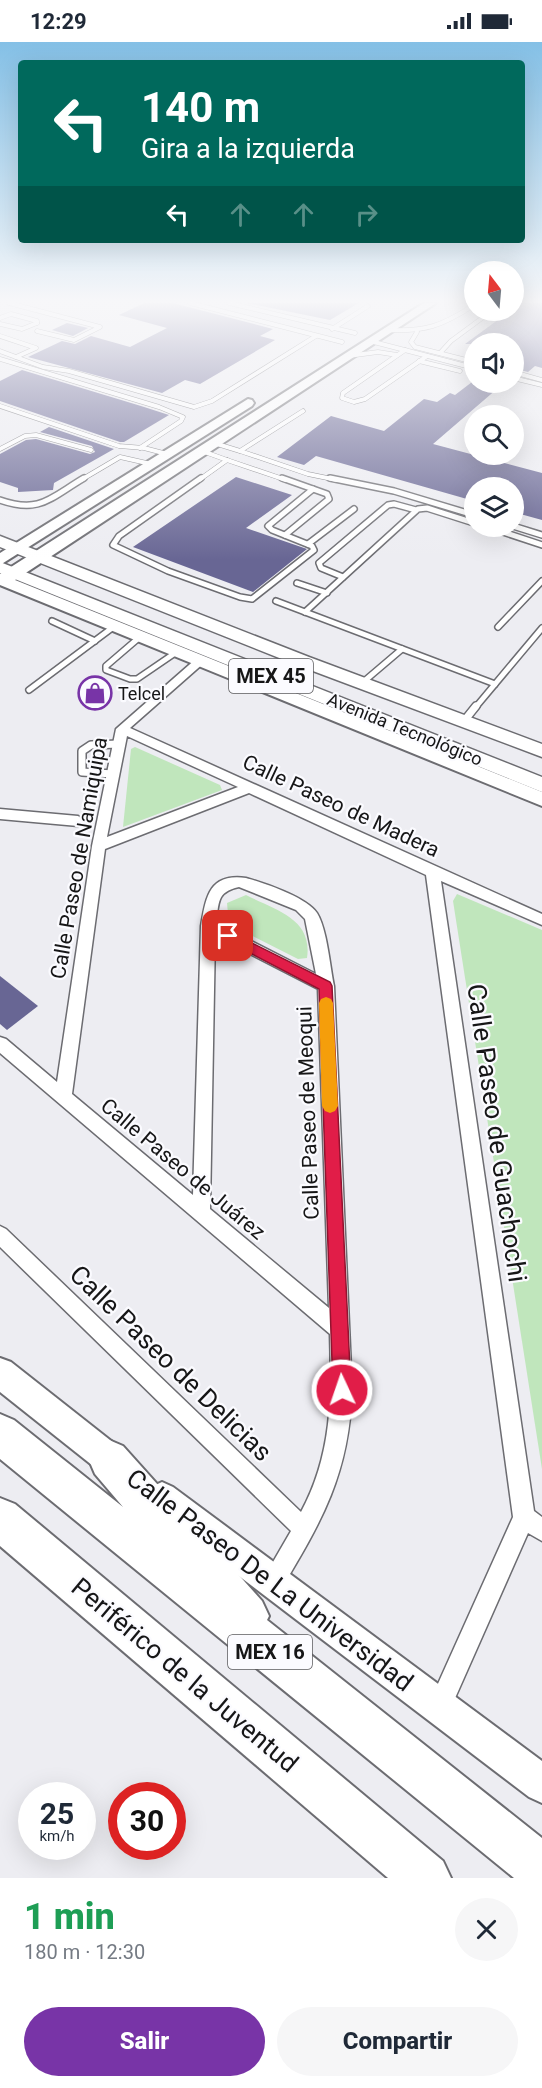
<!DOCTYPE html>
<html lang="es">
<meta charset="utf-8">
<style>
:root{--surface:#fff;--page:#f6f6f7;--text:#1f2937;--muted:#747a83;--accent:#7834a7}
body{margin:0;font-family:Roboto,sans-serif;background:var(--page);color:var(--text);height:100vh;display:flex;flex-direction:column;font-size:22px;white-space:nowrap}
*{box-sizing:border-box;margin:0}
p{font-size:20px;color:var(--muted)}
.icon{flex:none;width:33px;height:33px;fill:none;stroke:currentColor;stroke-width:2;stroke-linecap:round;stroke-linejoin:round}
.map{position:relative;height:1836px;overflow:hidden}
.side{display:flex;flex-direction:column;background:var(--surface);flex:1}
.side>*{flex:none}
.top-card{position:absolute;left:18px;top:18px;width:507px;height:183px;border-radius:6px;box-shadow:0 6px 24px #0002;background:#00695c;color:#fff;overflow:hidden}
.needle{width:39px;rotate:344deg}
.controls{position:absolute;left:464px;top:219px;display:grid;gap:12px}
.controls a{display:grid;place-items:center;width:60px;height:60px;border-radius:50%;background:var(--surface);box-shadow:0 6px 24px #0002;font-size:30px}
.speed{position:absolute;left:18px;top:1740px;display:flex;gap:12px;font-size:30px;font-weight:700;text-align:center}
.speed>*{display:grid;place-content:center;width:78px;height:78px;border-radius:50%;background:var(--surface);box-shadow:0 6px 24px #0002;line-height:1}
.speed small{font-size:15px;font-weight:400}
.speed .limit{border:9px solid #d22;background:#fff;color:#111}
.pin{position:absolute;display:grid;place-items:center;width:51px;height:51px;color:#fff;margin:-26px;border-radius:12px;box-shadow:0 3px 9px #0006}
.me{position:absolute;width:66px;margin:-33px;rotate:357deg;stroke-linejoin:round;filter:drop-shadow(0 0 4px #0008)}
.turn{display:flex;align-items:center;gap:21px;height:126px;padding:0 24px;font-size:27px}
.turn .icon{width:78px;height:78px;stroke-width:2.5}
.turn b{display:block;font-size:42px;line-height:51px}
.lanes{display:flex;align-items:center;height:57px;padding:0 24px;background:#0003;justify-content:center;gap:30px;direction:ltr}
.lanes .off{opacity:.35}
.round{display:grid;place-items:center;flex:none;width:63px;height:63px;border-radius:32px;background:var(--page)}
.summary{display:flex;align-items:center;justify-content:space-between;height:102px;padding:0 24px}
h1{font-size:36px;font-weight:800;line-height:45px;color:#1e9e55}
.action{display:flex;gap:12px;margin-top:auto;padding:12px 24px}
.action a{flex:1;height:69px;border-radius:36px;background:var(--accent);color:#fff;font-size:24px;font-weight:800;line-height:69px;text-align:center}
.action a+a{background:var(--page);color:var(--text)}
.status{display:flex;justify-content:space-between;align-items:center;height:42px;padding:0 30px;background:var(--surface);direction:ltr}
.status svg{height:16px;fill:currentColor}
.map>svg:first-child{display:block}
.green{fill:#c0e6bc}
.building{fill:#686694}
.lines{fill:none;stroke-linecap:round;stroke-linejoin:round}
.lane-far2-casing{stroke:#6c6c71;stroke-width:5}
.lane-far1-casing{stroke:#6c6c71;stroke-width:8}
.lane-casing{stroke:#6c6c71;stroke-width:10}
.street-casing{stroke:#6c6c71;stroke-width:3}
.secondary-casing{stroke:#6c6c71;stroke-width:4}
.primary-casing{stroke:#6c6c71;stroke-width:3}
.highway-casing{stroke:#6c6c71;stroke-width:4}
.lane-far2{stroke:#fff;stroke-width:4}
.lane-far1{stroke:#fff;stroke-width:5}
.lane{stroke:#fff;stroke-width:7}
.street{fill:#fff;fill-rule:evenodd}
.secondary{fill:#fff;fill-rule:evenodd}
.primary{fill:#fff;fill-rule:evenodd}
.highway{fill:#fff;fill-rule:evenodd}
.route{fill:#e11d48;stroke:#92132f;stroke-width:1.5}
.slow{fill:#f59e0b}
.labels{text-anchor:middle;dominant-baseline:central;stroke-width:4.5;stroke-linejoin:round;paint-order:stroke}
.far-poi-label{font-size:18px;fill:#161617;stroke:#fbfbff;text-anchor:start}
.far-street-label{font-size:18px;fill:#161617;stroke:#fbfbff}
.shield{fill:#fbfbff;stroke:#5b5b5d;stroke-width:1.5}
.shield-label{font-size:20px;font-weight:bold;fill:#161617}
.street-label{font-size:21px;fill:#161617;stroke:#fbfbff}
.near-street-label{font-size:26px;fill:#161617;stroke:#fbfbff}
</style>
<div class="status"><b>12:29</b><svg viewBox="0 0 49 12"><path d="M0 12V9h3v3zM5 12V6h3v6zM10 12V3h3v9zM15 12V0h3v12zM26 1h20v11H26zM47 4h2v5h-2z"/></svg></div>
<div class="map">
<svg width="542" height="1836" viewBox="0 0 542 1836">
<rect width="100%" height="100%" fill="#ededf2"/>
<!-- green -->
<g class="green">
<path d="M135 705 220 743 222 748 123 785 131 707Z"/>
<path d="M457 852 542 888V1427L453 859Z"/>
<path d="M246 853C275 868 313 876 307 916L298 917 229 882 227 861Z"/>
</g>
<!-- building -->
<g class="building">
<path d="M144 261H173L273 287 260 294 275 298 200 342 185 338 162 351 28 315 62 299 75 302 91 294 130 305 167 286 119 273Z"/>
<path d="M246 261H359L330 278Z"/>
<path d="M521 261H542V326L535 324 528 330 513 326V302H465Z"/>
<path d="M67 281 88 286 73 294 52 288Z"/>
<path d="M22 328 141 364 169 373 124 400H120L0 359V339Z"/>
<path d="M472 340H505L433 402 542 431V478L513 470V446H474V459L316 414 304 423 277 415 331 374 384 389 424 357 437 360 450 351 455 353Z"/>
<path d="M49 385 114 407 54 441 53 448 18 450V446L0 440V412L26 398 36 397 90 412 95 410 92 404 40 390Z"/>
<path d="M236 435 292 453 246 486 307 507 253 550 133 505Z"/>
<path d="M0 934 38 964 7 988 0 982Z"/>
</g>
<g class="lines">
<!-- lane-far2 casing -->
<g class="lane-far2-casing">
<g id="lane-far2">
<path d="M9 261 100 285 74 298 37 289"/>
<path d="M190 261 342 300"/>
<path d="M229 261 355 291"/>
<path d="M0 276 11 272 37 279V281"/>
<path d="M0 282 22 287 37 281"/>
<path d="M332 287 368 264"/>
<path d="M386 288C425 290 442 284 474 263"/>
<path d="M417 290 411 300 415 305 474 320"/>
<path d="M0 294 36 306 16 315"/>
<path d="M370 299 474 326"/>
<path d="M405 308 343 351 342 356 354 360 365 357 427 314"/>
<path d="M0 309 43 325 69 329 194 365 212 359 316 294"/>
<path d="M440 311 451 299 493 268"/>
<path d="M348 314 378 310 397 313"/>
<path d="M0 317 159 365 183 375 181 379 140 406"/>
<path d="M419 319 460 329"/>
<path d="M513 330 542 338"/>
<path d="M513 336 542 343"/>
<path d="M0 364 119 404 144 406 167 412"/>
<path d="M214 401 240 409 303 369"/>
<path d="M0 407 25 394 36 393 91 408"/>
<path d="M202 409 227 418"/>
<path d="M240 409 308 432 337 438"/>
<path d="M227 418 286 438"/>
<path d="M81 438 120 415 151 422"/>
<path d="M199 438 227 418"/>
</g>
</g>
<!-- lane-far1 casing -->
<g class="lane-far1-casing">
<g id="lane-far1">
<path d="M201 436 119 494 113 503 168 529 240 555 252 557 314 508 312 504 272 488 268 484 313 447 282 436"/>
<path d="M330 436 394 449 474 473"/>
<path d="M0 458C40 472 50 456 84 436"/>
<path d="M485 484 542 503"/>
<path d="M513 484 542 493"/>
<path d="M285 493 329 457 327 452 313 447"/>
<path d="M308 502 354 467"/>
<path d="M343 535 321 526 319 521 388 463 394 462 416 468"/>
<path d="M297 541 327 551"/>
<path d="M276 559 495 642"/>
<path d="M305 570 418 467 427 466 474 481"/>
<path d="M52 579 95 599"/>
<path d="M498 585 542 539"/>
<path d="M141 594 106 624V628L130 637H137L178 609"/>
<path d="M362 641 402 607"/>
<path d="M29 648 116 583"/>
<path d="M475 666 542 586"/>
</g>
</g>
<!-- lane casing -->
<g class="lane-casing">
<g id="lane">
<path d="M464 679 476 664"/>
<path d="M113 732 82 730V709L91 703 119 702"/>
</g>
</g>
<!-- street casing -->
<g class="street-casing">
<g id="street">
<path d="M201 615 205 616V620L130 686 542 872V883L441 839 534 1469 542 1475V1499L528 1491 448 1672 440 1676 432 1672 428 1664 513 1475 426 833 249 751 105 807 72 1052 193 1153 201 884C206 855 209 831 246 836 264 841 306 855 317 871 327 887 330 925 334 944L352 1349C349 1432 322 1479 281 1547L273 1550 265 1547 262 1539 291 1489 0 1205V1184L6 1187 301 1470C332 1413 332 1355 330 1292L0 1011V995L6 997 57 1040 92 804 116 687 197 616ZM127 694 238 745 107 795ZM239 845 296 868 305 877 316 932 216 881C219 861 216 850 239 845ZM215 894 318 947 329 1266 210 1167Z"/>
<path d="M0 767 78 774 85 779 78 784 0 777Z"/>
</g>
</g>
<!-- secondary casing -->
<g class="secondary-casing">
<g id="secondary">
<path d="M424 261H436L15 538 542 750V764L0 543V532Z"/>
<path d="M248 357 252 358 254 361 252 364 0 523V511Z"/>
<path d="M0 1316 11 1320 129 1413 134 1424 129 1435 118 1440 107 1435 0 1350Z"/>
<path d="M162 1440 173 1445 542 1719V1761L529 1755 151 1467 146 1456 151 1445Z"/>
</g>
</g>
<!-- primary casing -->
<g class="primary-casing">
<g id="primary">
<path d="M0 494 309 615 542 702V715L297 623 0 505Z"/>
<path d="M0 520 542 735V750L0 531Z"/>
</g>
</g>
<!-- highway casing -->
<g class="highway-casing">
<g id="highway">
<path d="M0 1372 14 1378 123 1465 95 1432 89 1418 95 1404 109 1398 123 1404 262 1559 269 1574 267 1578 542 1796V1836H514L0 1417Z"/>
<path d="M0 1456 15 1462 443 1819 451 1836H388L0 1504Z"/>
</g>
</g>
<!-- lane-far2 -->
<use href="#lane-far2" class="lane-far2"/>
<!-- lane-far1 -->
<use href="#lane-far1" class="lane-far1"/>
<!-- lane -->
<use href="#lane" class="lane"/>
<!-- street -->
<use href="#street" class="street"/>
<!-- secondary -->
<use href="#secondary" class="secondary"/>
<!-- primary -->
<use href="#primary" class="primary"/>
<!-- highway -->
<use href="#highway" class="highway"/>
</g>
<!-- sky -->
<linearGradient id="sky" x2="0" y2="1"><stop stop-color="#84c0e6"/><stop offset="0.5" stop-color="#f7f7f9"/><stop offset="1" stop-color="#f7f7f9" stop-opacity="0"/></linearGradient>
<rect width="542" height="518" fill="url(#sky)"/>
<!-- route -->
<path class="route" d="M228 889 330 940 332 944 351 1348 348 1355 342 1358 335 1355 333 1348 319 947 223 897 221 894 223 890Z"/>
<!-- slow -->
<path class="slow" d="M326 955 331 957 333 961 338 1064 335 1069 330 1071 325 1069 322 1064 319 961 321 957Z"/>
<!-- icons -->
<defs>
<g id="shop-ring" transform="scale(1.725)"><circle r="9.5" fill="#fbfbff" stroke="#7834a7" stroke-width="1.5"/><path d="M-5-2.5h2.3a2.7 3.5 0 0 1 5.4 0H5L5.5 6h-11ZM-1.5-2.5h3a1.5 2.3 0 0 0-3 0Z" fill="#7834a7"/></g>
</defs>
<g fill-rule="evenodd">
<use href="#shop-ring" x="95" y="651"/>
</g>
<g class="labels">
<!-- far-poi labels -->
<g class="far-poi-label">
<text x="118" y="651">Telcel</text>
</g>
<!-- far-street labels -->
<g class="far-street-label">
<text transform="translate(405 687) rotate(22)">Avenida Tecnológico</text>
</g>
<!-- shield labels -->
<g class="shield">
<rect x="229" y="617" width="84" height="34" rx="4.5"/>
<rect x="228" y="1593" width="84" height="34" rx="4.5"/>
</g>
<g class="shield-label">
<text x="271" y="634">MEX 45</text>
<text x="270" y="1610">MEX 16</text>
</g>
<!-- street labels -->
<g class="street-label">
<text transform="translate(341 764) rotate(25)">Calle Paseo de Madera</text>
<text transform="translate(79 816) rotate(-80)">Calle Paseo de Namiquipa</text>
<text transform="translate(308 1071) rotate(-92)">Calle Paseo de Meoqui</text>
<text transform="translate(183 1127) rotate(40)">Calle Paseo de Juárez</text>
</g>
<!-- near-street labels -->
<g class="near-street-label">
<text transform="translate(497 1091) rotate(82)">Calle Paseo de Guachochi</text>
<text transform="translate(171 1321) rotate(44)">Calle Paseo de Delicias</text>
<text transform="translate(270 1538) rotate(37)">Calle Paseo De La Universidad</text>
<text transform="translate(185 1633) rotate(40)">Periférico de la Juventud</text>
</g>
</g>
</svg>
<div class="controls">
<a><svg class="needle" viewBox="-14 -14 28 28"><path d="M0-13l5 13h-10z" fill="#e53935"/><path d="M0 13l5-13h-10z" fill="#747a83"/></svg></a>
<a><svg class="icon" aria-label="sound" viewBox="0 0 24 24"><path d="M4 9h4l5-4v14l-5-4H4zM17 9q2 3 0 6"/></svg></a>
<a><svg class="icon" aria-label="search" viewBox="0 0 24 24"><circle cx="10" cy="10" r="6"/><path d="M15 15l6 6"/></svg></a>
<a><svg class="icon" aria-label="layers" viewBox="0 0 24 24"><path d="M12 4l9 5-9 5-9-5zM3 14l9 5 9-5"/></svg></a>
</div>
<div class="speed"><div>25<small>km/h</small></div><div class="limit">30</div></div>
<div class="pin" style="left:228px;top:894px;background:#d93025"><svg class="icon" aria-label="arrive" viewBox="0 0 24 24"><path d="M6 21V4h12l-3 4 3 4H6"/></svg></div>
<svg class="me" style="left:342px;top:1348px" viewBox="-20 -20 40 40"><circle r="17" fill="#e11d48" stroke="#fff" stroke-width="3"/><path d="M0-11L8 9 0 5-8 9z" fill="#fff"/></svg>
<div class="top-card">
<div class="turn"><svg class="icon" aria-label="left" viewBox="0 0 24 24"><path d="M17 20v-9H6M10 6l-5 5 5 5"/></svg><div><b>140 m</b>Gira a la izquierda</div></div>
<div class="lanes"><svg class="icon" aria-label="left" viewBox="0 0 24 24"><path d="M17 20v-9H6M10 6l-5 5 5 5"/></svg><svg class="icon off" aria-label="ahead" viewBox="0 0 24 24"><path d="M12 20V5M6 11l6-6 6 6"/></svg><svg class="icon off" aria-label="ahead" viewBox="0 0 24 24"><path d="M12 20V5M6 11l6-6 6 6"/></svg><svg class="icon off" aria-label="right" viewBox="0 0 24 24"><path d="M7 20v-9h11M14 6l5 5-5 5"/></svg></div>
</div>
</div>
<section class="side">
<div class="summary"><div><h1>1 min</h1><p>180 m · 12:30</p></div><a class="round"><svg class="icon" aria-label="close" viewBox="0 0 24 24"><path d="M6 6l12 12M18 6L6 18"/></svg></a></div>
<div class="action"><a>Salir</a><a>Compartir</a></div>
</section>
